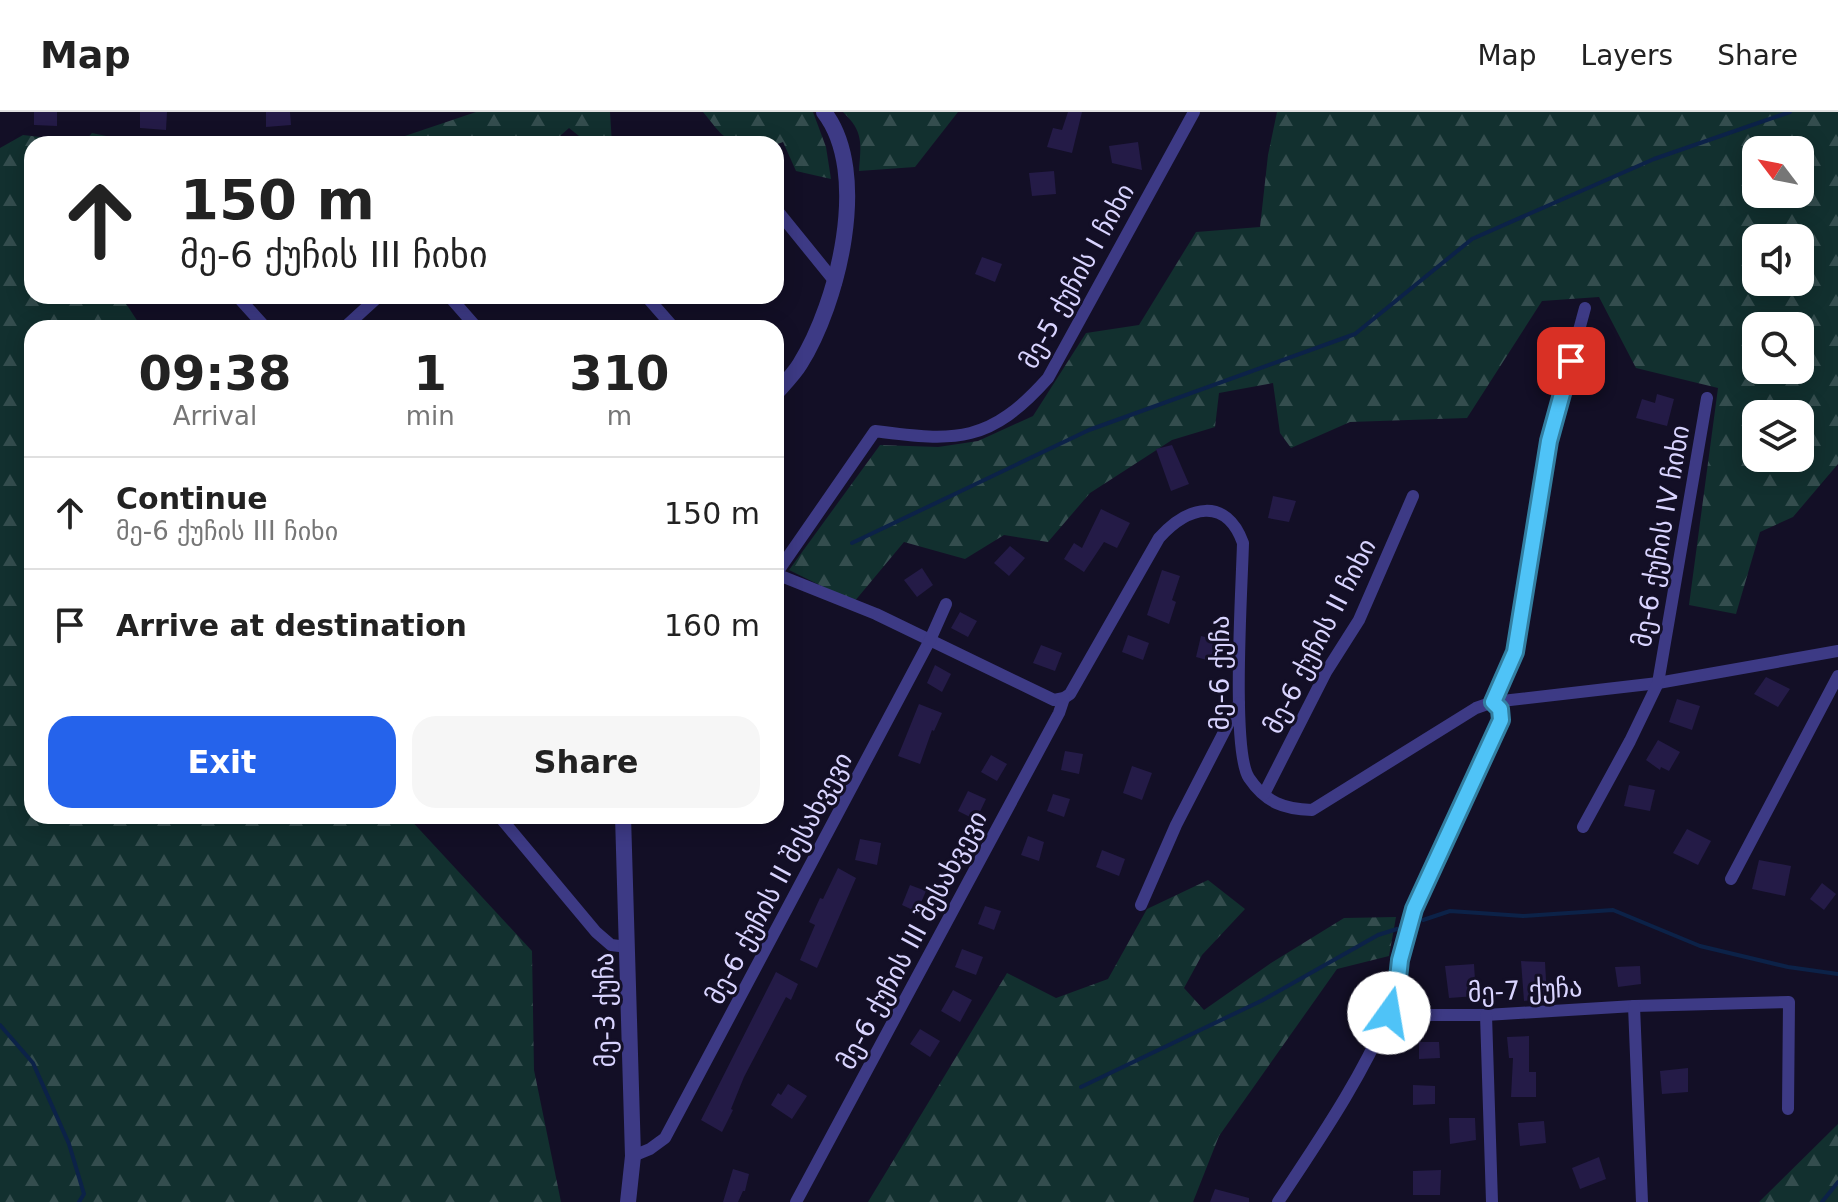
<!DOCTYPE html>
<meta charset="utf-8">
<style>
:root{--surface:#fff;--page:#f6f6f6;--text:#222;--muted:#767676;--line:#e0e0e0;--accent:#2563eb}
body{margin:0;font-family:"DejaVu Sans","Noto Sans Georgian",sans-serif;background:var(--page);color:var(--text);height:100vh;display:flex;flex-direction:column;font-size:30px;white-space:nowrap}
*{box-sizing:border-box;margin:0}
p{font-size:26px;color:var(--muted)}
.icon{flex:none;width:44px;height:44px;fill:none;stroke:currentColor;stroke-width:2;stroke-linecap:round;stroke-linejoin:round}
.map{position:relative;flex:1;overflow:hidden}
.side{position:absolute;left:24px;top:208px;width:760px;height:504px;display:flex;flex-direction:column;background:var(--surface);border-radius:24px;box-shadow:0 4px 20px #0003}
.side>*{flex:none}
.top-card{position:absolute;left:24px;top:24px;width:760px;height:168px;border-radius:24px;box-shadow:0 4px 20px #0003;background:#fff;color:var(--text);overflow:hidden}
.needle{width:52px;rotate:302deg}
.tools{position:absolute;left:1742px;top:24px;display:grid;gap:16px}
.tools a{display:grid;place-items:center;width:72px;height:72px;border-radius:16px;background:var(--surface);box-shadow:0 4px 20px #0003;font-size:40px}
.pin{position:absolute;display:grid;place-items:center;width:68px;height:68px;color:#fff;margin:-34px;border-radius:16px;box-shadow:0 4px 12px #0006}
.me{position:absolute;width:88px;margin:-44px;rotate:13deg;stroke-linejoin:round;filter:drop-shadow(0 0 6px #0008)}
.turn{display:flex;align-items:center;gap:28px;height:168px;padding:0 24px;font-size:36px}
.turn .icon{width:104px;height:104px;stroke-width:2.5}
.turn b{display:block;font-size:56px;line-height:68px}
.eta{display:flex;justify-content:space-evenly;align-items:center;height:136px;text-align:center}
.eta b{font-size:48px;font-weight:800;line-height:56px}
.primary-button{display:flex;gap:16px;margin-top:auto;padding:16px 24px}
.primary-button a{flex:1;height:92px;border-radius:24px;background:var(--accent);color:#fff;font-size:32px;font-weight:800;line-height:92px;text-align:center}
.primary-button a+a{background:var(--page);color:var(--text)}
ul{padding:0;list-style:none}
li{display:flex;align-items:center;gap:24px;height:112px;padding:0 24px;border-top:2px solid var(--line)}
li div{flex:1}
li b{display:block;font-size:30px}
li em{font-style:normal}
header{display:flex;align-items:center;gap:48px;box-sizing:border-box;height:112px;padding:0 40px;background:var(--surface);border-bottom:2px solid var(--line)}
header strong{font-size:38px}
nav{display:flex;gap:44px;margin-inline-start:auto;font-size:28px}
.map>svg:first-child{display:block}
.forest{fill:url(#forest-firs);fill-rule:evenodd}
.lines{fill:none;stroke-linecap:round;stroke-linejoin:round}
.stream{stroke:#0c2248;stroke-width:4}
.building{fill:#241b47}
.minor{stroke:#3d3a85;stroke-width:12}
.tertiary{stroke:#3d3a85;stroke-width:16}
.route-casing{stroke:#337fa1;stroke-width:20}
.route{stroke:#4fc3f7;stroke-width:14}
.labels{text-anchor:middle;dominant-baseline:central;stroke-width:6;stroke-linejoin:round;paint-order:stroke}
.street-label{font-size:26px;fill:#d9d4ff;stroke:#130f26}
</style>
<header>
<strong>Map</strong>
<nav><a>Map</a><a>Layers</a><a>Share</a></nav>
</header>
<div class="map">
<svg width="1838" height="1090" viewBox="0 0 1838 1090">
<defs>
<pattern id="forest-firs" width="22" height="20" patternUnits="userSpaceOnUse" patternTransform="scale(2)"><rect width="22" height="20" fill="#12302f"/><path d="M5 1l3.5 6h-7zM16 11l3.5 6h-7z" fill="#344d4e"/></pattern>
</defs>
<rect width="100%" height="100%" fill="#130f26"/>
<!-- forest -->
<g class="forest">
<path d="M476 0H610L612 32H589L569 16 551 32H354L353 27H396Z"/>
<path d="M703 0H813L826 35 831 67 796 59 783 30C774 34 768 32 758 32 724 32 723 24 703 0Z"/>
<path d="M843 0H958L915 55 859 59C861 32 864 20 843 0Z"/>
<path d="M1277 0H1838V352L1793 405 1760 420 1736 502 1689 493 1718 276 1636 256 1599 185 1542 189 1467 306 1350 310 1291 336 1280 321 1273 271 1219 281 1215 315 1172 328 1090 381 1048 430 1004 423 965 447 904 430 854 490 789 458 880 333 938 335 978 329 1033 304 1086 221 1139 213 1196 120 1260 115 1268 43ZM1756 38H1800V82H1756ZM1756 126H1800V170H1756ZM1756 214H1800V258H1756ZM1756 302H1800V346H1756Z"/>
<path d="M92 21 145 32H32V184H121L142 216H32V704H407L532 839 534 958 561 1090H0V36L23 23 84 30Z"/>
<path d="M1208 768 1245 797 1202 843 1184 876 1204 898 1271 851 1344 806 1396 805 1389 844 1337 857 1219 1024 1193 1090H868L1007 861 1056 886 1108 867 1147 797Z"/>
<path d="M1838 1012V1090H1759Z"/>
</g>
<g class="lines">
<!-- stream -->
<g class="stream">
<path d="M852 431 1089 318 1355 222 1472 127 1654 47 1790 0"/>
<path d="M1423 808 1450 799 1523 804 1613 798 1700 834 1788 855 1838 862"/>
<path d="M0 913 33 951 69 1032 84 1082 79 1090"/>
<path d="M1081 975 1263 888 1378 823 1397 817"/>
<path d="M1822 1090 1838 1070"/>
</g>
</g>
<!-- building -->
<g class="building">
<path d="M34 0H57V14L34 13Z"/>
<path d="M140 0H167L166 18 140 16Z"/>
<path d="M266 0H290L291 13 266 15Z"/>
<path d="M1068 0H1082L1072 41 1047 35 1053 16 1062 18Z"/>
<path d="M1138 30 1142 58 1112 51 1109 34Z"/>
<path d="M1054 59 1056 82 1032 84 1029 61Z"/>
<path d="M982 145 1002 152 995 170 975 162Z"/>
<path d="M1657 282 1674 287 1667 314 1636 306 1642 287 1655 291Z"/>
<path d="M1172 333 1189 372 1171 379 1156 337Z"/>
<path d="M1273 384 1296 389 1289 410 1268 406Z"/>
<path d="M1101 397 1130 411 1117 436 1104 430 1084 460 1064 447 1074 431 1082 436Z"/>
<path d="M1010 434 1025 446 1009 464 994 451Z"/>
<path d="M922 456 933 473 917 485 904 468Z"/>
<path d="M1162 458 1180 464 1172 488 1176 490 1169 512 1147 503Z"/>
<path d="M960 500 977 509 968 525 951 516Z"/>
<path d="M1128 523 1149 531 1143 548 1122 540Z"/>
<path d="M1201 524 1223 529 1218 551 1196 545Z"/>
<path d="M1041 533 1062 541 1055 559 1033 551Z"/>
<path d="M935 553 951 562 942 580 927 571Z"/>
<path d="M1766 565 1790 577 1778 595 1754 582Z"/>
<path d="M1677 587 1700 594 1692 618 1669 610Z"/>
<path d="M919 592 942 601 934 619 932 618 920 652 898 644Z"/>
<path d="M1658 628 1680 640 1669 659 1661 655 1660 658 1646 648Z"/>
<path d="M1065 639 1083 642 1079 662 1061 658Z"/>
<path d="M991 643 1007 652 997 669 981 660Z"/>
<path d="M1132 654 1152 661 1142 688 1123 681Z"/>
<path d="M1629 673 1655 678 1650 699 1624 694Z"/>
<path d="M968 679 986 687 976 708 958 699Z"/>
<path d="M1053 682 1070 687 1064 705 1047 699Z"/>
<path d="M1687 717 1711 729 1698 753 1673 741Z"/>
<path d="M1028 724 1044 730 1039 749 1021 743Z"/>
<path d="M860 727 881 731 877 753 855 748Z"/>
<path d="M1102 738 1125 747 1119 764 1096 755Z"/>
<path d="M1759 748 1791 754 1785 784 1752 777Z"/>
<path d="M838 756 856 766 817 856 800 848 815 813 809 810 820 786 823 787Z"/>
<path d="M1822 771 1836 782 1824 798 1810 787Z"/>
<path d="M910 773 926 779 917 800 902 793Z"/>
<path d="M985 794 1001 799 994 818 978 812Z"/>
<path d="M962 837 983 845 976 863 955 855Z"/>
<path d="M1521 849 1545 850 1547 886 1524 889Z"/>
<path d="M1474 852 1476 884 1449 886 1445 854Z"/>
<path d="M1640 854 1641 872 1618 875 1615 855Z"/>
<path d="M776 860 798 872 791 888 786 885 744 965 731 997 733 998 722 1020 701 1008Z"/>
<path d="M953 878 972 888 960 910 941 899Z"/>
<path d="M920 917 940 929 930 945 910 932Z"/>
<path d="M1529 924V960H1536V985H1511L1513 946H1509L1507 925Z"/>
<path d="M1419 930H1439L1440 946 1419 947Z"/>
<path d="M1688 956V980L1662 982 1660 959Z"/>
<path d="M788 972 807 984 792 1007 771 993 778 981 781 983Z"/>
<path d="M1413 973 1435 974V992L1413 993Z"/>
<path d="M1449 1006H1475L1476 1028 1450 1032Z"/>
<path d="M1544 1009 1546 1031 1520 1034 1518 1011Z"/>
<path d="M1599 1045 1606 1067 1580 1077 1572 1056Z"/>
<path d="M733 1057 749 1062 745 1079H743L738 1090H723Z"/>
<path d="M1441 1058 1440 1083H1413V1059Z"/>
<path d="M1215 1077 1249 1086V1090H1210Z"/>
</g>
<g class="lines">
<!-- minor -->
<g class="minor">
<path d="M776 97 836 171"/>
<path d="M237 184 266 216"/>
<path d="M449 184 477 216"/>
<path d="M646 184 674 216"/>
<path d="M344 216 379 184"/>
<path d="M776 462 876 502 1054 588 1064 586 1070 582 1159 426C1188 394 1226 384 1243 431 1242 473 1231 639 1249 666 1266 691 1284 697 1312 698L1476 596 1493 590 1658 571 1838 539"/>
<path d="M776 462 875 319C957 330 990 331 1048 266L1194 0"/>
<path d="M1493 590 1500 597 1501 608C1464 699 1406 784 1396 884L1410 899 1427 903H1486L1634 894 1789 890 1788 997"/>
<path d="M1493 590 1515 540 1549 329 1585 196"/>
<path d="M1264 682 1326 560 1359 508 1413 384"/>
<path d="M499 704 596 820 611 833 628 835"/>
<path d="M1583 715 1630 629 1658 571 1707 286"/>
<path d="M1731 767 1838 564"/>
<path d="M1141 793 1176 713 1239 591"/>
<path d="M1634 894 1642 1090"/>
<path d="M1486 903 1492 1090"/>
<path d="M633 1044 650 1037 665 1026 930 528 946 492"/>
<path d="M796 1090 1059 601 1064 586"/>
<path d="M1278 1090C1322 1024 1367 958 1396 884"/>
</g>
<!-- tertiary -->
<g class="tertiary">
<path d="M776 281C784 272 794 262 800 252 838 191 871 61 824 0"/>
<path d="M623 704 633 1044 628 1090"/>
</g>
</g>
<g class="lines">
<!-- route casing -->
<g class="route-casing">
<path id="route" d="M1389 901 1396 884 1400 848 1414 797 1501 608 1500 597 1493 590 1515 540 1549 329 1571 249"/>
</g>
<!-- route -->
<use href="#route" class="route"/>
</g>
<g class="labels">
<!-- street labels -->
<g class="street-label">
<text transform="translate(1077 164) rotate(-61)">მე-5 ქუჩის I ჩიხი</text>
<text transform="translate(1661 424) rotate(-80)">მე-6 ქუჩის IV ჩიხი</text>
<text transform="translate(1320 524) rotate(-63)">მე-6 ქუჩის II ჩიხი</text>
<text transform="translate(1220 561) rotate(-90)">მე-6 ქუჩა</text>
<text transform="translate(779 766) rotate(-62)">მე-6 ქუჩის II შესახვევი</text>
<text transform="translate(912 828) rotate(-62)">მე-6 ქუჩის III შესახვევი</text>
<text transform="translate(1525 878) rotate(-3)">მე-7 ქუჩა</text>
<text transform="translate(605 898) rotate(-91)">მე-3 ქუჩა</text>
</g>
</g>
</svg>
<div class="tools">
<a><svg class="needle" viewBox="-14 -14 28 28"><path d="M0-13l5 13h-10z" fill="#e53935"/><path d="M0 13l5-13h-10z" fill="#767676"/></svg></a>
<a><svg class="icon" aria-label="sound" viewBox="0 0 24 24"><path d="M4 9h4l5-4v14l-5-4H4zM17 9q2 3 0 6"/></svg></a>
<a><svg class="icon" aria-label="search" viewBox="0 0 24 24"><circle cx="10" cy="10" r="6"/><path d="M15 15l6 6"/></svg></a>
<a><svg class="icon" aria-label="layers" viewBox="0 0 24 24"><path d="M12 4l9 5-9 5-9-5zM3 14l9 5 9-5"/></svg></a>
</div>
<div class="pin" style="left:1571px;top:249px;background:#d93025"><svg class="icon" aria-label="arrive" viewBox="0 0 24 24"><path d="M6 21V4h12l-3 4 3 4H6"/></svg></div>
<svg class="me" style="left:1389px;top:901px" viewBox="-20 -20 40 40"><circle r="19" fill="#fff"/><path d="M0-13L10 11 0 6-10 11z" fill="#4fc3f7"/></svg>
<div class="top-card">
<div class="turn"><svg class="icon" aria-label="ahead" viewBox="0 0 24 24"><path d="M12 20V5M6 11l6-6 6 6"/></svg><div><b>150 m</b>მე-6 ქუჩის III ჩიხი</div></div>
</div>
<section class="side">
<div class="eta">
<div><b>09:38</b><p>Arrival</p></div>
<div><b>1</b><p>min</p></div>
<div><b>310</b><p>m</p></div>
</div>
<ul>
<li><svg class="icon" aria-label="ahead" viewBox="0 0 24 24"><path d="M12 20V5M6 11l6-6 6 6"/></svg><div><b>Continue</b><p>მე-6 ქუჩის III ჩიხი</p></div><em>150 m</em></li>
<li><svg class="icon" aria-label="arrive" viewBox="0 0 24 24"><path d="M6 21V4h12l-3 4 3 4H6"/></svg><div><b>Arrive at destination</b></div><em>160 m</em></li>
</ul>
<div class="primary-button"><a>Exit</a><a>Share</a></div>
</section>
</div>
